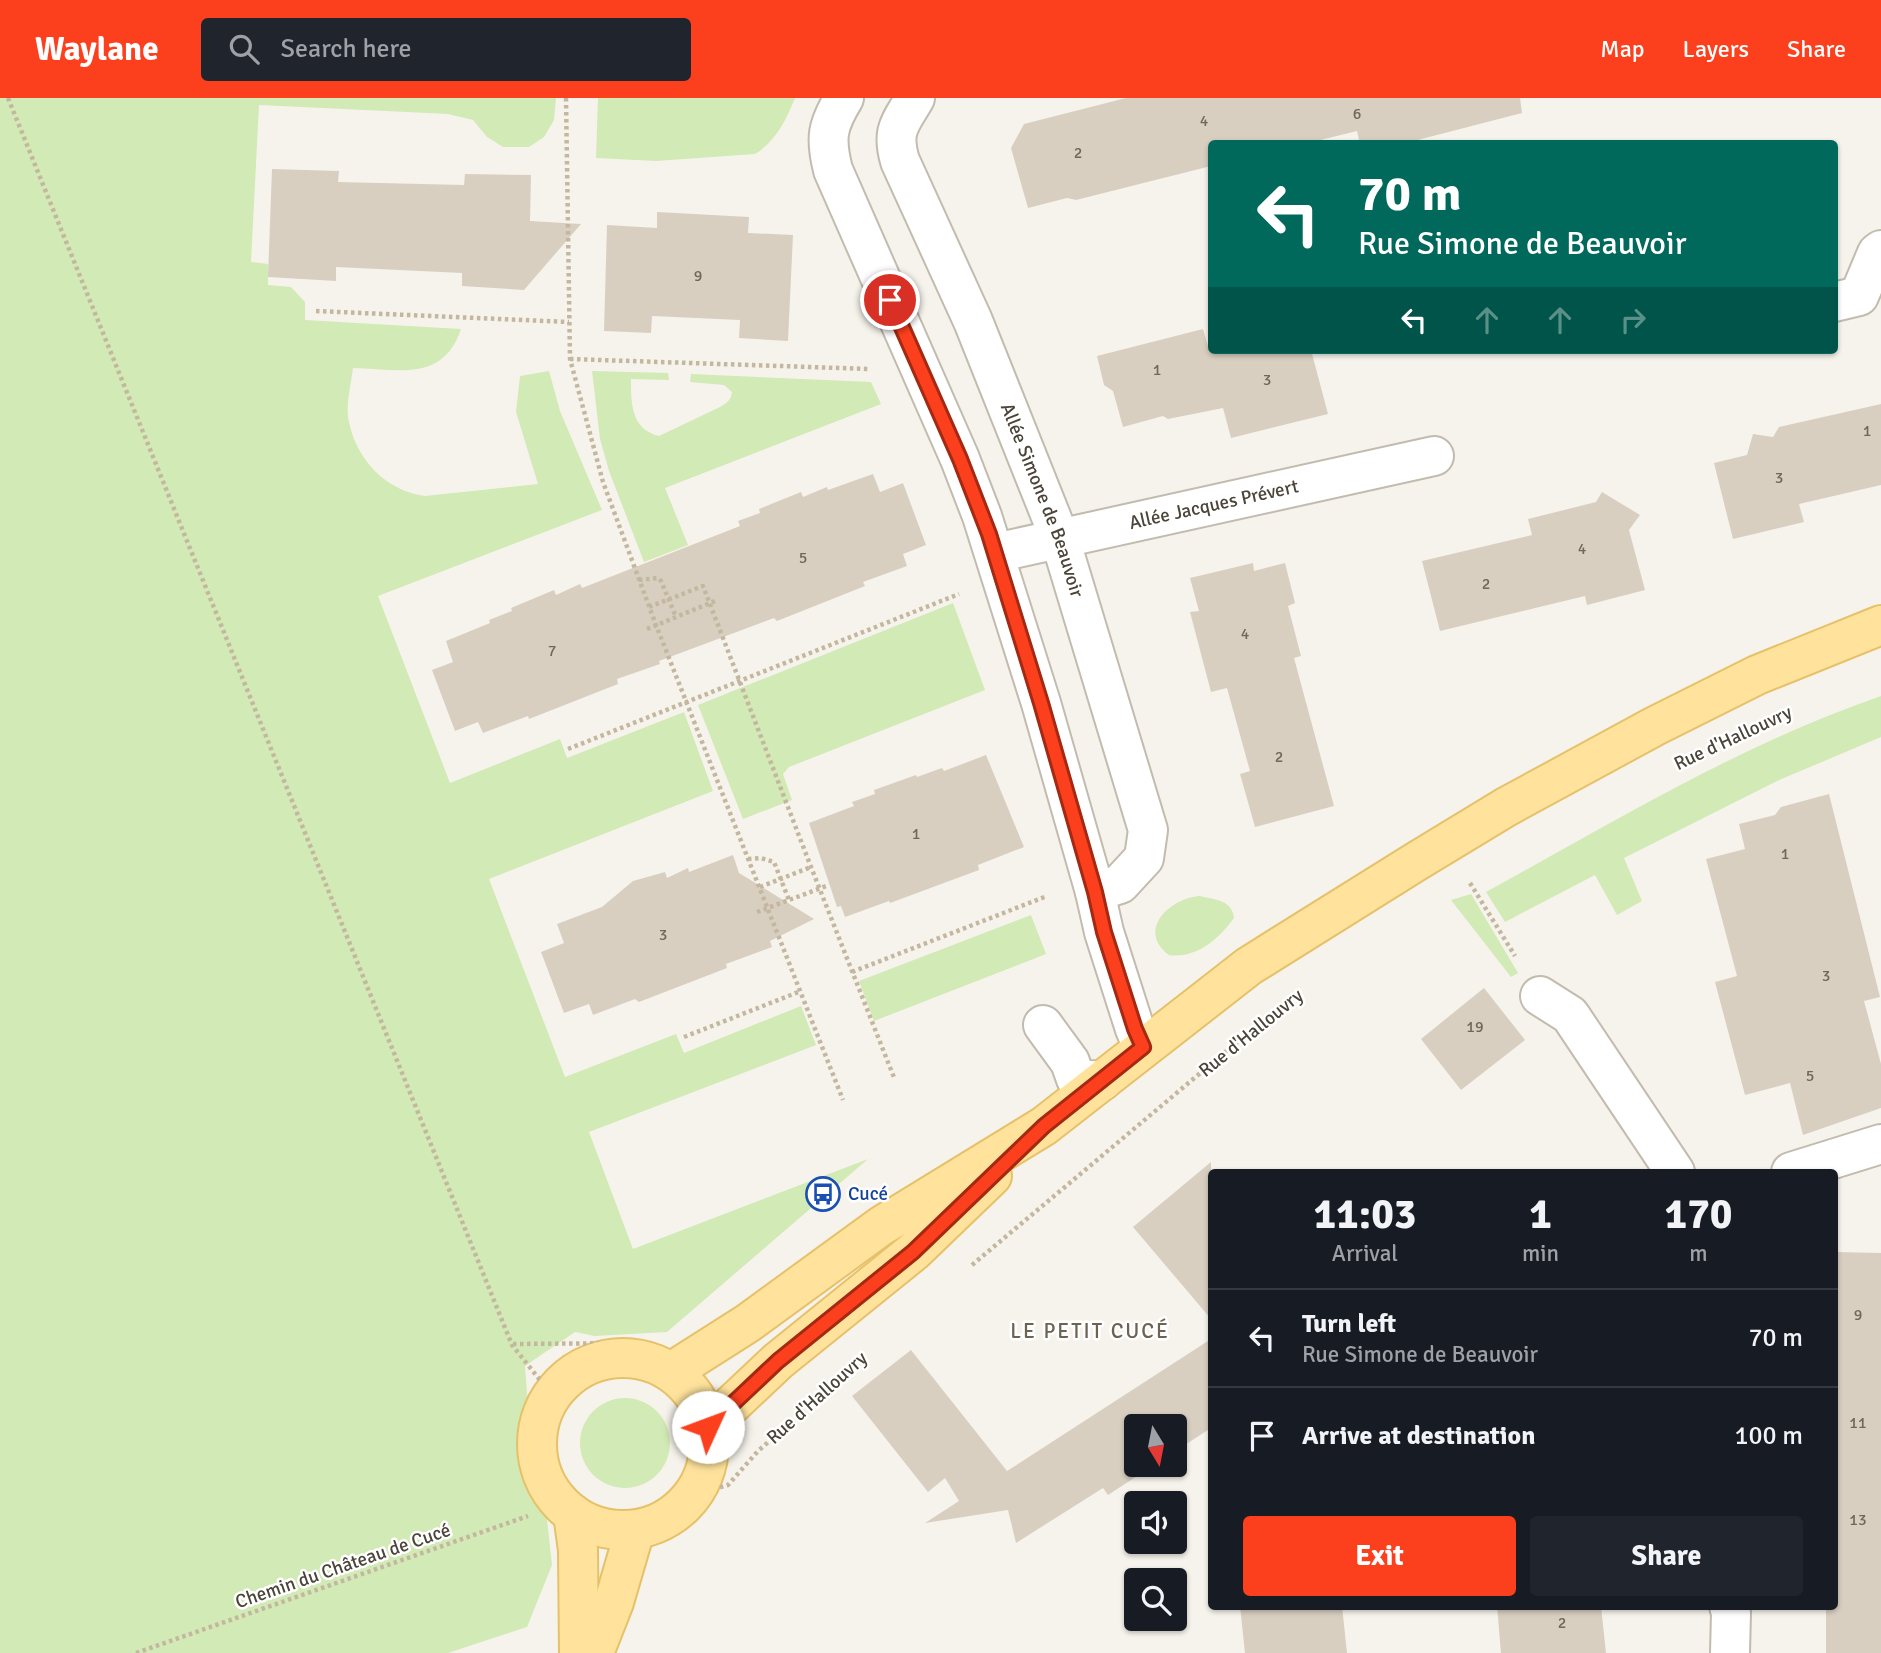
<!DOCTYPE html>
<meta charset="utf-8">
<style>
:root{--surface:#171b24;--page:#20242c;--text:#f1f3f6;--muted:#9ea1a6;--line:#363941;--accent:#fc3f1d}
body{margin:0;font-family:Signika,sans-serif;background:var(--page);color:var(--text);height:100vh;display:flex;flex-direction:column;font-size:26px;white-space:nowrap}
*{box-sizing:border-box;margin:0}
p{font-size:23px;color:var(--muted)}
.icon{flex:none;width:38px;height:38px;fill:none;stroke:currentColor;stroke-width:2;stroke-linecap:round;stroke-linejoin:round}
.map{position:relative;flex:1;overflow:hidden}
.details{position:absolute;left:1208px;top:1071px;width:630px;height:441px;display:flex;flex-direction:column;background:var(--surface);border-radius:7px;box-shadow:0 2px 5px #0004}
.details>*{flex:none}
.guide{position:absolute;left:1208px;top:42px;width:630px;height:214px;border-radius:7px;box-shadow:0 2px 5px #0004;background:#00695c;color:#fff;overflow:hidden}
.needle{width:46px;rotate:170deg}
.tools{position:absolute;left:1124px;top:1316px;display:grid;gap:14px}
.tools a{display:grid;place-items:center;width:63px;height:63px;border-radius:7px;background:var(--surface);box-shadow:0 2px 5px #0004;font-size:35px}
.pin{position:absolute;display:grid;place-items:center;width:60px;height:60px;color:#fff;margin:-30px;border:4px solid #fff;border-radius:50%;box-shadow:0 2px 7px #0007}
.me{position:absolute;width:77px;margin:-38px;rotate:47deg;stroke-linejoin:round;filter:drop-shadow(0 0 5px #0008)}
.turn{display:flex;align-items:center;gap:24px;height:147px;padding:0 35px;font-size:32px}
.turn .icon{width:91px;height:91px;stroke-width:2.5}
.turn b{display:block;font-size:49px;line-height:60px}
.lanes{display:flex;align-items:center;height:66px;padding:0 35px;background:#0003;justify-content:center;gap:35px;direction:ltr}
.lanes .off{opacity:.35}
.eta{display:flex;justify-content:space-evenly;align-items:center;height:119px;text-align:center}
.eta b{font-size:42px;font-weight:700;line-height:49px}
.primary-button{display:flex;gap:14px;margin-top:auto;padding:14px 35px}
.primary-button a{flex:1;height:80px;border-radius:7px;background:var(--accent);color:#fff;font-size:28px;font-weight:700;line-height:80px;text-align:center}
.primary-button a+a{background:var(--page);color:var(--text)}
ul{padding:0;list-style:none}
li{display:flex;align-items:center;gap:21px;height:98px;padding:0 35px;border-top:2px solid var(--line)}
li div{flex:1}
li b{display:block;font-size:26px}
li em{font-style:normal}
header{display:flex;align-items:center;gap:42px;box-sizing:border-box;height:98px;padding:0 35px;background:var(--accent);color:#fff}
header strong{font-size:33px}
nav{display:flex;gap:38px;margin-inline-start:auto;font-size:24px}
.search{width:490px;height:63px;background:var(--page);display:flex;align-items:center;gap:18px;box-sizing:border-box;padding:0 24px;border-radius:7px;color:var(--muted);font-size:26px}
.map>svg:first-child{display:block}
.green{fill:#d2eab5}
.building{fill:#d8cfc1}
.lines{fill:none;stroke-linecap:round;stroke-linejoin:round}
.minor-casing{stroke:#c2bbae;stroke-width:42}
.major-casing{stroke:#e6c16a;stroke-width:42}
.path{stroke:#c4b79f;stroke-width:4.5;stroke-dasharray:3.5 3.5;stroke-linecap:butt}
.minor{stroke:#fff;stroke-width:38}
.major{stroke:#ffe39c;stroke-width:38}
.path-bridge{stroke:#c4b79f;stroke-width:4.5;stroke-dasharray:3.5 3.5;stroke-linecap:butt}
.route-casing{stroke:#a42913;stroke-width:18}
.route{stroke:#fc3f1d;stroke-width:12}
.labels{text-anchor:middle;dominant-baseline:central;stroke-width:5;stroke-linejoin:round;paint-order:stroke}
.number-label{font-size:16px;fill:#6e675b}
.street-label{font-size:19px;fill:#4b4439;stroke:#fff}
.transit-label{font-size:19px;fill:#164399;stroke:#fff;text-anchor:start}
.neighbourhood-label{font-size:21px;letter-spacing:2px;fill:#6e6250;stroke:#fff}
</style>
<header>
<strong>Waylane</strong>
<div class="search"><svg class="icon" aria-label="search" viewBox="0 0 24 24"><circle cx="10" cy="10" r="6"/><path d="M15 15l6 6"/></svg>Search here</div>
<nav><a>Map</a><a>Layers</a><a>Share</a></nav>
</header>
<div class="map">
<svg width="1881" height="1555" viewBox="0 0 1881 1555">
<rect width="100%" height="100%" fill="#f6f3ec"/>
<!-- green -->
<g class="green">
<path d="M0 0H556L554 22 544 39 529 49H503L487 39 473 22 448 16 259 7 251 164 268 166V187L291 189 305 204V222L461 231C443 285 397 271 353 270 351 287 345 308 349 324 357 363 387 393 425 398L538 386 516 314 520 278 549 273 560 313 602 412 378 498 450 685 560 641 567 660 684 614 713 693 489 781 565 979 676 936 684 955 801 908 816 947 589 1034 633 1151 868 1061 667 1234 595 1238 575 1234 525 1268 533 1378 545 1403 552 1467 527 1529 448 1555H0Z"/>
<path d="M598 0H795C786 22 776 43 755 56L656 63 596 60Z"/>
<path d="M592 273 668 275 669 282 631 281C631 306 631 331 659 338L720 309C727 305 731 302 732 294L724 287 690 284 691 276 871 284 881 306 665 390 688 447 644 464 609 373 600 341Z"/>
<path d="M953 505 985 592 789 669 783 676 792 702 743 721 698 607Z"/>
<path d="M1881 598V639L1777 683 1624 760 1642 803 1617 817 1595 777 1505 824 1486 794C1615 723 1742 646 1881 598Z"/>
<path d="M1471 796 1518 875 1511 879 1451 802Z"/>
<path d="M1200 798C1216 802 1232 802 1234 820 1219 841 1196 861 1169 857 1136 832 1170 800 1200 798Z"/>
<path d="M1031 817 1046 856 874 923 859 883Z"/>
<circle cx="625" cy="1345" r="45"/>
</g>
<!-- building -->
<g class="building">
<path d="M1126 0H1520L1522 15 1402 46H1360L1357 33 1304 46H1211V68L1076 102 1067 100 1028 110 1011 50 1024 26Z"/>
<path d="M272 71 339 73 338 84 464 87 465 76 531 77 530 123 581 126 524 192 462 188V175L336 169V183L268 179Z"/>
<path d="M657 114 749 119 748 135 793 137 788 243 739 240 740 222 652 218 651 235 604 233 607 127 657 130Z"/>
<path d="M1203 231 1209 252H1311L1328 316 1231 340 1223 310 1168 321 1163 318 1123 329 1113 293 1104 287 1097 258Z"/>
<path d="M1881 306V387L1799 406 1804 424 1733 441 1714 365 1747 357 1753 336 1773 339 1779 329Z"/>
<path d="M873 376 880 394 903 385 926 447 903 456 907 468 863 484 865 488 777 523 774 520 659 563 660 566 617 581 618 586 529 621 528 618 483 635 478 624 455 633 432 572 453 564 446 543 490 525 489 522 512 513 511 510 554 492 556 497 580 486 582 490 740 428 738 423 760 415 759 411 801 394 803 399 827 389 828 392Z"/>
<path d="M1602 394 1640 417 1629 432 1645 492 1587 507 1585 498 1440 533 1422 463 1532 437 1528 421 1596 404Z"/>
<path d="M1253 465 1254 473 1285 465 1295 505 1288 508 1301 558 1294 560 1334 708 1255 729 1240 676 1250 673 1227 590 1211 594 1190 514 1199 513 1190 480Z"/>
<path d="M986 657 1024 749 978 767 979 772 890 805 889 803 845 819 841 808 837 809 809 725 854 708 852 704 875 696 874 692 916 677 917 679 942 670 944 673Z"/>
<path d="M1829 696 1880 899 1864 903 1881 966V1010L1803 1037 1790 985 1745 997 1715 884 1737 878 1706 761 1745 751 1739 726 1775 717 1781 709Z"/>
<path d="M733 757 739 775 814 821 770 843 772 849 726 866 727 870 639 904 635 901 593 917 589 906 564 915 541 854 564 845 557 826 602 809 633 783 665 774 667 780 688 770 689 774Z"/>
<path d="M1484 890 1525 942 1461 992 1421 941Z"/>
<path d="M1211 1064V1221L1133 1129Z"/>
<path d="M1834 1154 1881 1155V1555H1826V1508H1834Z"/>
<path d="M1211 1241V1330L1174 1354V1328H1136V1367H1154L1108 1397 1103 1390 1016 1445 1008 1412 925 1425 959 1403 945 1380 928 1394 852 1298 911 1252 1007 1373Z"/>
<path d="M1240 1508H1342L1347 1555H1245Z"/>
<path d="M1497 1508H1601L1606 1555H1501Z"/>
</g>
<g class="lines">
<!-- minor casing -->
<g class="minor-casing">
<g id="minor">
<path d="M844 0C827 28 825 40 833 72L960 361 982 418 1041 605 1095 794 1104 834 1135 931 1143 949"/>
<path id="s1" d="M915 0C900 26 891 32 900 63L973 223 1060 441 1148 732 1144 760 1120 786 1095 794"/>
<path d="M1834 204 1859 198 1877 155 1881 152"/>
<path id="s2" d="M995 455 1434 358"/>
<path d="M1540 898 1570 917 1675 1074"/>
<path d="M1043 927 1070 964 1076 981 1102 983"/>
<path d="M1791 1074 1881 1046"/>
<path d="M1729 1508 1731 1515 1730 1555"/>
</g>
</g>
<!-- major casing -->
<g class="major-casing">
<g id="major">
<circle cx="623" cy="1346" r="86"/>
<path d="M671 1274 748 1225 881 1128 1044 1028 1249 868 1417 763 1506 709 1655 628 1757 577 1881 527"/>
<path d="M708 1329 778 1263 913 1154 992 1078"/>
<path d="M573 1416 578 1452 579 1555"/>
<path d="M594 1555 614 1504 635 1432"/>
</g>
</g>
<!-- path -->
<g class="path">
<path d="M8 0 512 1247 552 1297"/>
<path d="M566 0 570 261 603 384 656 527 843 1002"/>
<path d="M316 213 569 224"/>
<path d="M570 261 870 271"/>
<path d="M639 482 658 480 661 483 676 519"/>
<path d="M649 509 703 488 811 769 895 982"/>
<path d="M568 651 959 496"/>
<path d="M748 761 761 760 774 764 789 802"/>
<path d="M1470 785 1515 858"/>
<path d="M760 789 811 769"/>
<path d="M852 874 1047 798"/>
<path d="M684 939 801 893"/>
<path d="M972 1167 1273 914 1297 898"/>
<path d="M513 1246 634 1245"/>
<path d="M693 1397 728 1387 758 1353 813 1305 834 1283"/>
<path d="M136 1555 528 1418"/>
</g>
<!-- minor -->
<use href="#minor" class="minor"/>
<!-- major -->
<use href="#major" class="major"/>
<!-- path-bridge -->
<g class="path-bridge">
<path d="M647 531 715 503"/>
<path d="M757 814 829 787"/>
</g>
</g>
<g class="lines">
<!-- route casing -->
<g class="route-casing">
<path id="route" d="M708 1329 778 1263 913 1154 1044 1028 1143 949 1135 931 1104 834 1095 794 1041 605 989 436 960 361 890 202"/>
</g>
<!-- route -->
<use href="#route" class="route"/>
</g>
<!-- icons -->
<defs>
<g id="bus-ring" transform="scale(1.75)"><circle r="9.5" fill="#fff" stroke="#1a4fb4" stroke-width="1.5"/><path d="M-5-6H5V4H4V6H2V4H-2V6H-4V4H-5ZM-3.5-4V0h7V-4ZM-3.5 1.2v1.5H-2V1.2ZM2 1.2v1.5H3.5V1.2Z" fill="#1a4fb4"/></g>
</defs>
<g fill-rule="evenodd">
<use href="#bus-ring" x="823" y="1096"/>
</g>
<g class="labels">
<!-- number labels -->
<g class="number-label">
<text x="1357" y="16">6</text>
<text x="1204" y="23">4</text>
<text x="1078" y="55">2</text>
<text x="698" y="178">9</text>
<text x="1157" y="272">1</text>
<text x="1267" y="282">3</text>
<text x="1867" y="333">1</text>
<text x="1779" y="380">3</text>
<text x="1582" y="451">4</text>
<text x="803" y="460">5</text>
<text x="1486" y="486">2</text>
<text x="1245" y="536">4</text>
<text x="552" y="553">7</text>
<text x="1279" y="659">2</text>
<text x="916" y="736">1</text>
<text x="1785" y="756">1</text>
<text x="663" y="837">3</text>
<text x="1826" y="878">3</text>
<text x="1475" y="929">19</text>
<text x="1810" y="978">5</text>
<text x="1858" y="1217">9</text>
<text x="1858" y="1325">11</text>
<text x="1858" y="1422">13</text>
<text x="1562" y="1525">2</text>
</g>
<!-- street labels -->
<g class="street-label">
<text stroke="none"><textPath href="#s1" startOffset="436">Allée Simone de Beauvoir</textPath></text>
<text stroke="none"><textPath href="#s2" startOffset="224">Allée Jacques Prévert</textPath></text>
<text transform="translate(1733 640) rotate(-25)">Rue d'Hallouvry</text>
<text transform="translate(1251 935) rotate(-39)">Rue d'Hallouvry</text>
<text transform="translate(817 1300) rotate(-42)">Rue d'Hallouvry</text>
<text transform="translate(343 1468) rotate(-19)">Chemin du Château de Cucé</text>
</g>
<!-- transit labels -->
<g class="transit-label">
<text x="848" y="1096">Cucé</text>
</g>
<!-- neighbourhood labels -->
<g class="neighbourhood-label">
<text x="1090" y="1233">LE PETIT CUCÉ</text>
</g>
</g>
</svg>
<div class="tools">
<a><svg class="needle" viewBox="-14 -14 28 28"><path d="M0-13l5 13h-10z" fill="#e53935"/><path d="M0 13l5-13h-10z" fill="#9ea1a6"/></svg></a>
<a><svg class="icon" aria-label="sound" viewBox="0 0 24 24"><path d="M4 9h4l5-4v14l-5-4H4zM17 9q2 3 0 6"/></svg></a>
<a><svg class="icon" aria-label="search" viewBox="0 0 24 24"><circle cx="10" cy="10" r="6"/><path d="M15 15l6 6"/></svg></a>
</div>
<div class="pin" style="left:890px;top:202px;background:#d93025"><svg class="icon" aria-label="arrive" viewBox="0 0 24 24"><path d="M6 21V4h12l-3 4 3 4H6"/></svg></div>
<svg class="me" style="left:708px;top:1329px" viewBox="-20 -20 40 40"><circle r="19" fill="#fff"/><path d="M0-13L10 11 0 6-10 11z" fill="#fc3f1d"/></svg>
<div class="guide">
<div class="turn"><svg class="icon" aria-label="left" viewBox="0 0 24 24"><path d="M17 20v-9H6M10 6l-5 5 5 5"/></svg><div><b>70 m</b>Rue Simone de Beauvoir</div></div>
<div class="lanes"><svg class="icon" aria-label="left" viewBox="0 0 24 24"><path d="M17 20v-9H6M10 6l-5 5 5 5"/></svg><svg class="icon off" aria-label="ahead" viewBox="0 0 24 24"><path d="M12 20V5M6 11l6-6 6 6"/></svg><svg class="icon off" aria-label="ahead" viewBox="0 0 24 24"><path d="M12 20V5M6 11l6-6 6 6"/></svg><svg class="icon off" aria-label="right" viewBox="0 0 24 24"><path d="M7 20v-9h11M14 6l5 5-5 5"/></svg></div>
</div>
<section class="details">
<div class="eta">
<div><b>11:03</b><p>Arrival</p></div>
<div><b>1</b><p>min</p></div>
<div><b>170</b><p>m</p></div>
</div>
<ul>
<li><svg class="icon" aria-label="left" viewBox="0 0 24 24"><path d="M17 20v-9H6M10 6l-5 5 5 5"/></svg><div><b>Turn left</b><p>Rue Simone de Beauvoir</p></div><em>70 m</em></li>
<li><svg class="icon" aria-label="arrive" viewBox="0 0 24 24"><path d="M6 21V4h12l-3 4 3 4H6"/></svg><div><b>Arrive at destination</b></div><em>100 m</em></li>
</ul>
<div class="primary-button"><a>Exit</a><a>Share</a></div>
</section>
</div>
